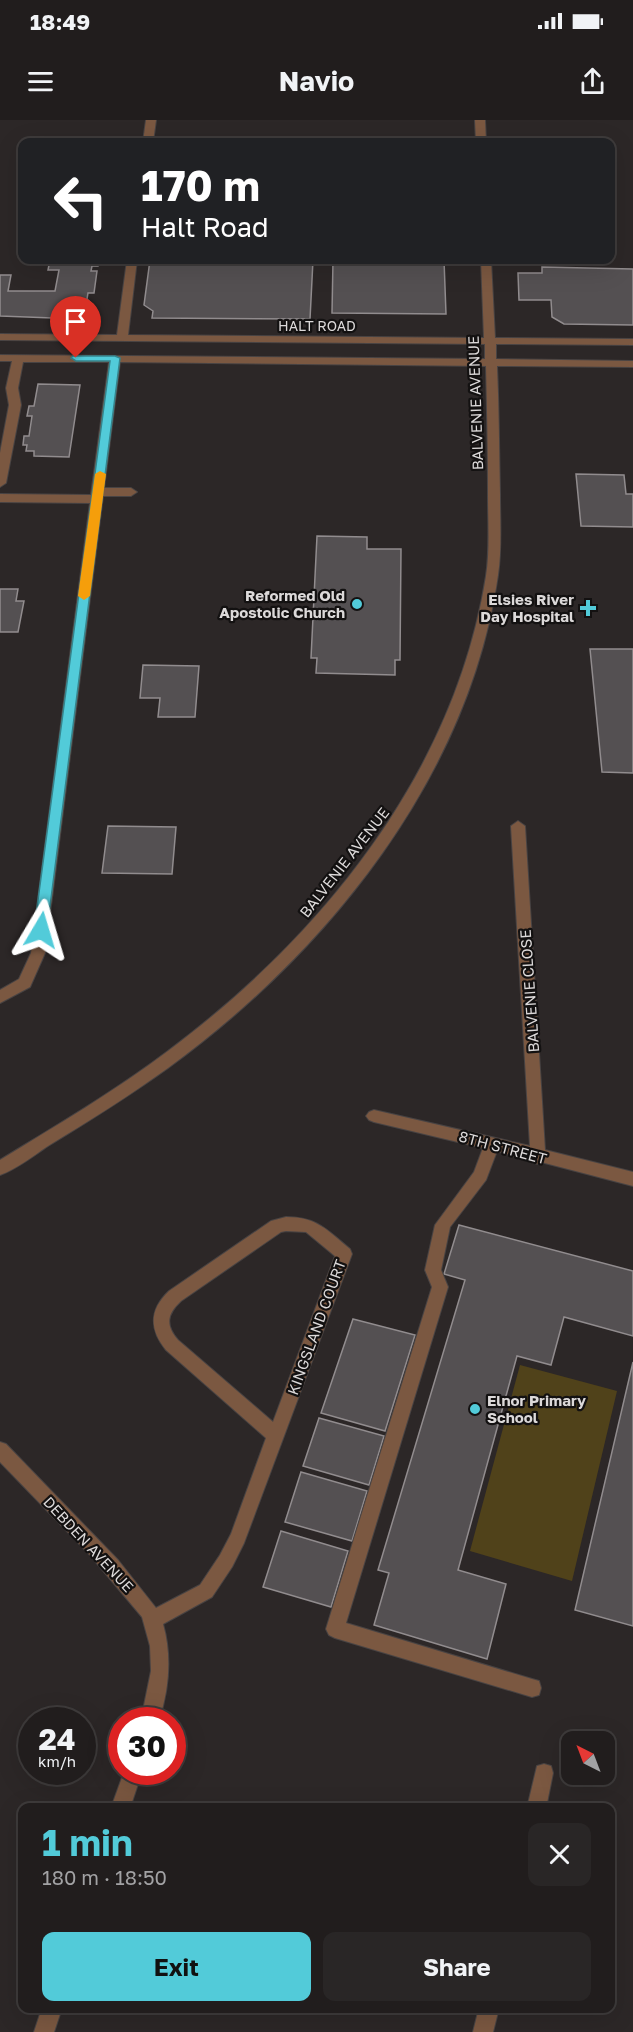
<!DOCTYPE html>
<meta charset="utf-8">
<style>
:root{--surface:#211d1d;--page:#292626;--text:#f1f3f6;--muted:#a2a2a4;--line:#3e3b3b;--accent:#52cbd9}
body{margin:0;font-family:"Golos Text",sans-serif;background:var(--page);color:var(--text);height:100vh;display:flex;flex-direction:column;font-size:22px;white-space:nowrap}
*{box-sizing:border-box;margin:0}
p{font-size:20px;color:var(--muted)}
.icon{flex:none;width:33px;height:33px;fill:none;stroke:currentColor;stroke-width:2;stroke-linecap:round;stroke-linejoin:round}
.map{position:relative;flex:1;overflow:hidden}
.sheet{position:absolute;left:18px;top:1683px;width:597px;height:210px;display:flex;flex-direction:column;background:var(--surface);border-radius:12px;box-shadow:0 6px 24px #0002,0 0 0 2px var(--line)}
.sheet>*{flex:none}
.hud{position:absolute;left:18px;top:18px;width:597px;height:126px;border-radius:12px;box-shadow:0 6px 24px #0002,0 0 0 2px var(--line);background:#202124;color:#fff;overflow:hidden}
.needle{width:39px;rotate:318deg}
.tools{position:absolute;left:561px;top:1611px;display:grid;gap:12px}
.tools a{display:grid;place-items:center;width:54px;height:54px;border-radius:12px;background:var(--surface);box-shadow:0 6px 24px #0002,0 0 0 2px var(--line);font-size:30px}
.speed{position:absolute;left:18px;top:1587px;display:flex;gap:12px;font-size:30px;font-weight:700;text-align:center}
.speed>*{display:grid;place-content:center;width:78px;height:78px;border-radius:50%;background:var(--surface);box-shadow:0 6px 24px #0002,0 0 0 2px var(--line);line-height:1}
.speed small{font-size:15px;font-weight:400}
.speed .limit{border:9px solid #d22;background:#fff;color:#111}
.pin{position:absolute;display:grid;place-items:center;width:51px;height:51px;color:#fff;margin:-62px -26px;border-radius:50% 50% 50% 0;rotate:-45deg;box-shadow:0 0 6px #0007}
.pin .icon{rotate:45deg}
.me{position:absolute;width:66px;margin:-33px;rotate:7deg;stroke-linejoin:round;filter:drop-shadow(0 0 4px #0008)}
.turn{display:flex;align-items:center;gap:21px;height:126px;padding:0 24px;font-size:27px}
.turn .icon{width:78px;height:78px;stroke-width:2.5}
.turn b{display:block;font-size:42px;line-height:51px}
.round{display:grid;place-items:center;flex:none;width:63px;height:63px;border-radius:12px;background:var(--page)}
.headline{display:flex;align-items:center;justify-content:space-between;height:102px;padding:0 24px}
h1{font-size:36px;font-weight:700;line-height:45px;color:var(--accent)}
.cta{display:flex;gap:12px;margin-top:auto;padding:12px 24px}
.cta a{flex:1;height:69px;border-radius:12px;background:var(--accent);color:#111;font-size:24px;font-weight:700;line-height:69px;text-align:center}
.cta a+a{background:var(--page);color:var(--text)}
.status{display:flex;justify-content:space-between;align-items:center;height:42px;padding:0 30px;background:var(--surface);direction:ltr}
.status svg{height:16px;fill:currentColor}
header{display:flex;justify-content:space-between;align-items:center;height:78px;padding:0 24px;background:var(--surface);font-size:27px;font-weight:700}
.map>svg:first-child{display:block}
.green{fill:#50421a}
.building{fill:#545052;stroke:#918c8e;stroke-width:1.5}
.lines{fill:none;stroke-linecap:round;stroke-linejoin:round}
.minor-casing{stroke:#484343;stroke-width:2}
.minor{fill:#7b5841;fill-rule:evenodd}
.route{fill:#52cbd9;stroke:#35848d;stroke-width:1.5}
.slow{fill:#f59e0b}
.poi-dot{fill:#52cbd9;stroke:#131111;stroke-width:2}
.labels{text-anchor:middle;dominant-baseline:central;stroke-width:4.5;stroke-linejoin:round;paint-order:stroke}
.far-street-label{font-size:14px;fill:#dcd9d9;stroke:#131111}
.street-label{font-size:15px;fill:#dcd9d9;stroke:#131111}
.poi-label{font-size:15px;font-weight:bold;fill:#dcd9d9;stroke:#131111;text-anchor:end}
</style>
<div class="status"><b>18:49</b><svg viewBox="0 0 49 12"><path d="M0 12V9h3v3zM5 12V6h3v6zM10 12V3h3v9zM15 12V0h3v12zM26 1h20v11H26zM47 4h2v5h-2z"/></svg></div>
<header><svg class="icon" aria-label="menu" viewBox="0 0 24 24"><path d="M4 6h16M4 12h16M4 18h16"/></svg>Navio<svg class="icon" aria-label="share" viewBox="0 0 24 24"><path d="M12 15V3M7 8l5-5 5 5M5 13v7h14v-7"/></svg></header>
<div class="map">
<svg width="633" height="1912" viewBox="0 0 633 1912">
<rect width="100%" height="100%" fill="#2c2727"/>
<!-- green -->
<path class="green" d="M520 1245 617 1271 572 1461 470 1431Z"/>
<!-- building -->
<g class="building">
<path d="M50 140H99L98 146H92L91 151H97L94 173H88L87 179 91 183 88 195 79 199 0 196V155H11L8 171H55L59 150H48Z"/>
<path d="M150 140H313L310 199 152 198 153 191 144 185Z"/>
<path d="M333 140H444L446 194 332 193Z"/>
<path d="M542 147 633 149V205L564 204 552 197 551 180H519L518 153H542Z"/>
<path d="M38 264 80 265 69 337 34 336V331H26L27 325H23L24 316H29L32 296H27L29 286H34Z"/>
<path d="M576 354 624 355 626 374H633V407L581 406Z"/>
<path d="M317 416 367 417V429H401L400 540H395V555L316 553 317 538H311Z"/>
<path d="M0 469H18L16 481H24L18 512H0Z"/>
<path d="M590 529H633V653L602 652Z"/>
<path d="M143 545 199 546 195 597H158L160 578H140Z"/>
<path d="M108 706 176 707 172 754 102 753Z"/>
<path d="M459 1105 633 1151V1216L564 1197 551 1245 517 1236 458 1450 506 1464 487 1539 374 1505 389 1453 378 1450 465 1160 444 1154Z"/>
<path d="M353 1199 415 1215 385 1311 321 1293Z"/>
<path d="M633 1242V1506L575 1490Z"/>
<path d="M319 1298 384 1316 369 1365 303 1346Z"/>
<path d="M301 1352 367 1371 352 1421 285 1402Z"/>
<path d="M281 1411 348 1431 331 1487 263 1467Z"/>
</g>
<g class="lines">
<!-- minor casing -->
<g class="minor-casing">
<g id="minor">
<path d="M146 0H156L153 22H143Z"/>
<path d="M475 0H485L486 22H476Z"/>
<path d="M127 140H137L128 215 484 218 481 140H491L495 218 633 219V225L496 224V239L633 241V247L497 246C499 289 499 331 500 374 500 401 502 428 498 455 469 657 328 831 168 948 129 976 89 1001 48 1026 33 1036 17 1049 0 1055V1040C57 1005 115 971 168 931 323 815 455 652 486 456 490 430 488 403 488 376 488 333 487 289 486 246L120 242 104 368H131L137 372 131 376H103L45 833 30 867 0 883V870L19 859 31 833 90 383 0 382V374L91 375 109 242H23L18 268 21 285 6 363 0 367V333L9 285 6 268 12 241H0V235L485 239V224L0 220V214L117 215Z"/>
<path d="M518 701 525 706 545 1030 633 1052V1066L541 1042 538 1044 497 1031 486 1060 450 1107 441 1150 448 1167 346 1503 532 1559 539 1561 541 1568 539 1575 532 1577 335 1518 329 1515 326 1509 432 1167 425 1150 435 1105 474 1052 483 1028 374 1002 369 1000 366 996 369 992 374 990 530 1026 511 706Z"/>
<path d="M286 1097C317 1097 327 1110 350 1129L352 1134 244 1423 232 1447 212 1477 163 1504C172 1536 169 1569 159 1600H141L151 1551 150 1526 142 1497 90 1435 0 1342V1322L6 1324 118 1440 156 1488 200 1465 220 1435 231 1414 266 1318 166 1230C149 1209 149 1190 169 1171L271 1101ZM286 1111 306 1112 335 1136 273 1302 178 1220C165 1205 167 1194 181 1181L281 1112Z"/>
<path d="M544 1644 551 1646 553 1653 546 1688H527L537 1646Z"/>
<path d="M124 1652H142L130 1688H111Z"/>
<path d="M42 1888H62L54 1912H34Z"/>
<path d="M479 1888H499L493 1912H473Z"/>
</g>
</g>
<!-- minor -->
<use href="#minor" class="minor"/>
</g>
<!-- route -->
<path class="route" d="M73 236H115L120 238 47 810 41 815 34 810 110 241H76L71 238Z"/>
<!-- slow -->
<path class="slow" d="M100 351 106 354 90 476 84 480 78 476 95 354Z"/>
<!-- markers -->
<g class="poi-dot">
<circle cx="357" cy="484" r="6"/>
<path d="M585 479h6v6h6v6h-6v6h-6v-6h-6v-6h6z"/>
<circle cx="475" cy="1289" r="6"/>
</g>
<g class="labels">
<!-- far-street labels -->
<g class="far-street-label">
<text x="317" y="205">HALT ROAD</text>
</g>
<!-- street labels -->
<g class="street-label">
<text transform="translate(475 283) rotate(-92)">BALVENIE AVENUE</text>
<text transform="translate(344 742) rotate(-52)">BALVENIE AVENUE</text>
<text transform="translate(529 871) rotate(-94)">BALVENIE CLOSE</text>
<text transform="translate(503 1027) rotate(15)">8TH STREET</text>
<text transform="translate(316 1207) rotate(-70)">KINGSLAND COURT</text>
<text transform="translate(89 1424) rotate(47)">DEBDEN AVENUE</text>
</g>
<!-- poi labels -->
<g class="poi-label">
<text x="345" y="475">Reformed Old<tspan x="345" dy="17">Apostolic Church</tspan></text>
<text x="574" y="479">Elsies River<tspan x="574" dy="17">Day Hospital</tspan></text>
<text x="487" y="1280" text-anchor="start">Elnor Primary<tspan x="487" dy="17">School</tspan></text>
</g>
</g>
</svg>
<div class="tools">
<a><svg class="needle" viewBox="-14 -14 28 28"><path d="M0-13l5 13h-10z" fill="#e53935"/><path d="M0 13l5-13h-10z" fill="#a2a2a4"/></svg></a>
</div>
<div class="speed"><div>24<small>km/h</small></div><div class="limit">30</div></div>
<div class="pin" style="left:76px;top:238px;background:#d93025"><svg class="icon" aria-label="arrive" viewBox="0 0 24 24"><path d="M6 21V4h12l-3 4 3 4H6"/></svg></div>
<svg class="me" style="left:41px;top:810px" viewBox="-20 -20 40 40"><path d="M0-17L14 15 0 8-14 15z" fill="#52cbd9" stroke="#fff" stroke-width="4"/></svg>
<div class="hud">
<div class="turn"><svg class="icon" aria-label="left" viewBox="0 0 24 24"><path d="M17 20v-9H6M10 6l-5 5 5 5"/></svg><div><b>170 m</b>Halt Road</div></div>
</div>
<section class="sheet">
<div class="headline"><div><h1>1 min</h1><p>180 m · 18:50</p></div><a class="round"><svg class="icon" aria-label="close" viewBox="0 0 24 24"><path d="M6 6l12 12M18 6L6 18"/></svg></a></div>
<div class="cta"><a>Exit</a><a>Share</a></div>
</section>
</div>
